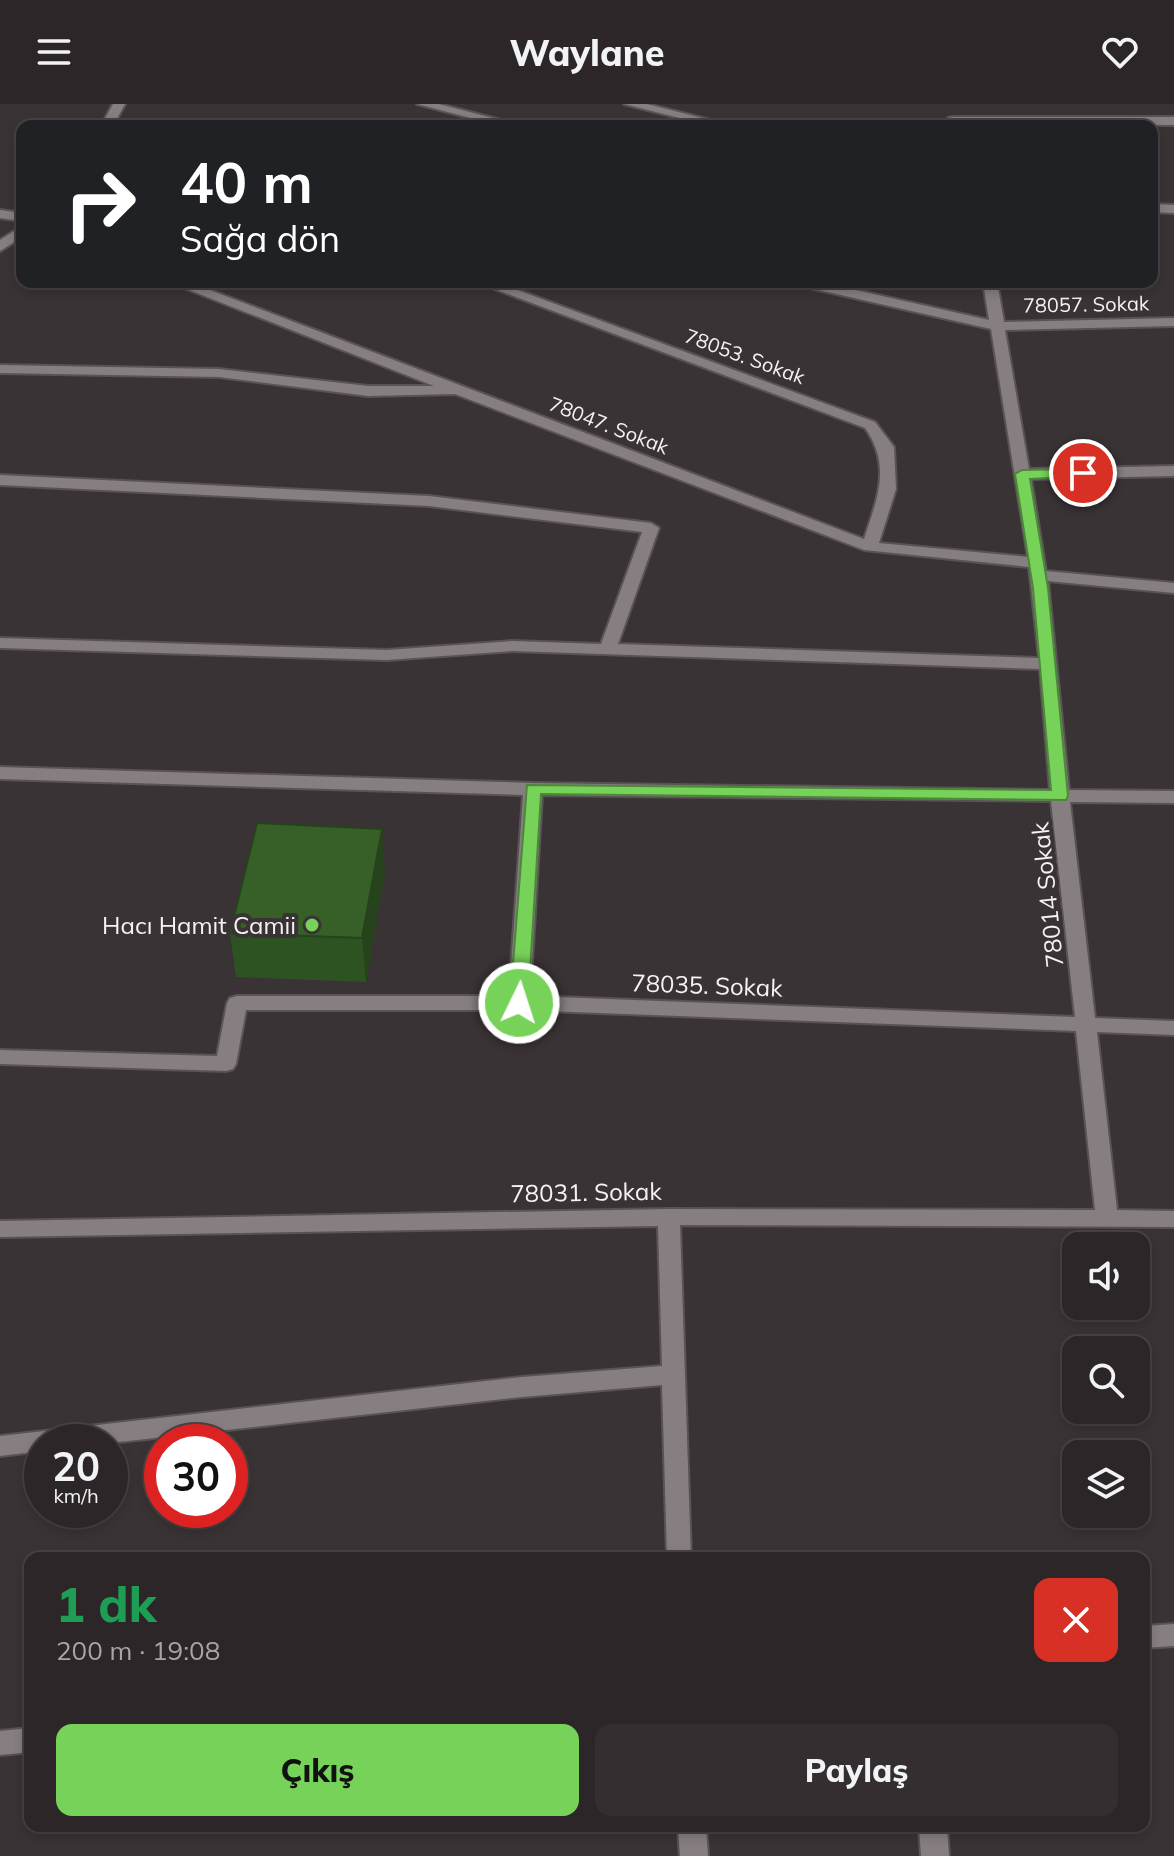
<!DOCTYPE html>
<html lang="tr">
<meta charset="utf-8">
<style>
:root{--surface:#2c2628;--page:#342e30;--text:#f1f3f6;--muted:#a6a5a8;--line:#484345;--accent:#77d259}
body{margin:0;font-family:Mulish,sans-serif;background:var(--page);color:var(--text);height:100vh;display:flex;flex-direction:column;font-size:30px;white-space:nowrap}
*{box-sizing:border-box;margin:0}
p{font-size:26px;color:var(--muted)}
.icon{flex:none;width:44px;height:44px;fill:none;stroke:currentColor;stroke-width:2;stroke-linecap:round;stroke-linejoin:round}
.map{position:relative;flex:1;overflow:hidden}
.drawer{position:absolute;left:24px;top:1448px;width:1126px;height:280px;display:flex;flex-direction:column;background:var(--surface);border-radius:16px;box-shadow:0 4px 12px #0003,0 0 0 2px var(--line)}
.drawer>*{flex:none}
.guide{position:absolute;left:16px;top:16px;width:1142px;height:168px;border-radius:16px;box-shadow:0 4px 12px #0003,0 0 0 2px var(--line);background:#202124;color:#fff;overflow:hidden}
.buttons{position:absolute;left:1062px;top:1128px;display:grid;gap:16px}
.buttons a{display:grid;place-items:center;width:88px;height:88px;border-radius:16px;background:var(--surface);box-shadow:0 4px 12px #0003,0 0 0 2px var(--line);font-size:40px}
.speed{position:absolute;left:24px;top:1320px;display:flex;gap:16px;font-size:40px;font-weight:700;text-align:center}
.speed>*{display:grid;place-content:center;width:104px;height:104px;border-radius:50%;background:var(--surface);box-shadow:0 4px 12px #0003,0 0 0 2px var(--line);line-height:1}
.speed small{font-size:20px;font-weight:400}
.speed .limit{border:12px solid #d22;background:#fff;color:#111}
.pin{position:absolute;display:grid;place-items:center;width:68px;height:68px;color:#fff;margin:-34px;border:4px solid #fff;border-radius:50%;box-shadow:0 2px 8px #0007}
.me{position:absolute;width:88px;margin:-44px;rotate:4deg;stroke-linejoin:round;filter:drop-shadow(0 0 6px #0008)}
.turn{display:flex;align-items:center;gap:28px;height:168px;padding:0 32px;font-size:36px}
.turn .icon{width:104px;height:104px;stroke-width:2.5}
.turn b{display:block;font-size:56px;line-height:68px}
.round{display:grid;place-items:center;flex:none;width:84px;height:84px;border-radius:16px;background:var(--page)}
.headline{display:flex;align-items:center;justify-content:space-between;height:136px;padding:0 32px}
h1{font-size:48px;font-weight:800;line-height:60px;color:#1e9e55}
.action{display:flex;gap:16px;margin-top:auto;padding:16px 32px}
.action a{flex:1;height:92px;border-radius:16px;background:var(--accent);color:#111;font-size:32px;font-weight:800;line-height:92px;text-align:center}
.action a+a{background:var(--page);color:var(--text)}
header{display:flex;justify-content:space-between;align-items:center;height:104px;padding:0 32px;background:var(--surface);font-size:36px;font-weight:800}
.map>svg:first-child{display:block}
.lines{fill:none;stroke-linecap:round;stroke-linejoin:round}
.street-casing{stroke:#585354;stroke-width:4}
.street{fill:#867e80;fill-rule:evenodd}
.wall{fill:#2e5322}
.shaded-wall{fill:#26431c}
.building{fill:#366028;stroke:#26431c;stroke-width:2}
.route{fill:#77d259;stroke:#4d883a;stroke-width:2}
.poi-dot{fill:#77d259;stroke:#3a3335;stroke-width:3}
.labels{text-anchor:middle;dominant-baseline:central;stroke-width:8;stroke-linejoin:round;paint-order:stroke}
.far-street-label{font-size:20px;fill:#f6f1f2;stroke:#3a3335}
.street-label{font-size:24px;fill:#f6f1f2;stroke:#3a3335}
.poi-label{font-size:24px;fill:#f6f1f2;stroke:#3a3335;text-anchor:end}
</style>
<header><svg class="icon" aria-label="menu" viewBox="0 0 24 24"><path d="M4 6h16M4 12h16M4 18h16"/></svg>Waylane<svg class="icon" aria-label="heart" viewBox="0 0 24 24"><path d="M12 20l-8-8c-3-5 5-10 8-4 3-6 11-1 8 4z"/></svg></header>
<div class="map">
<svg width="1174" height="1752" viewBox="0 0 1174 1752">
<rect width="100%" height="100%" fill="#3a3335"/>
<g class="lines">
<!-- street casing -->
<g class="street-casing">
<g id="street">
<path d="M113 0H125L113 22H101Z"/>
<path d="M417 0H439L524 22H501Z"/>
<path d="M624 0H647L734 22H711Z"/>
<path d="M953 13H1174V21L948 20V14Z"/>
<path d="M1152 100 1174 101V109L1152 108Z"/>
<path d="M0 106 22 109V117L0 114Z"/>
<path d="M22 122V133L0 147V136Z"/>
<path d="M169 178H189L864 435C877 395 892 362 865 324L476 178H496L875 318 894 343 896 385 879 439 1028 453 991 225 801 182 794 178H820L989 216 983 178H997L1004 218 1174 214V222L1005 226 1029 365 1174 362V372L1031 375 1046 467 1174 479V489L1048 477 1069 686 1174 687V699L1070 698 1095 914 1174 917V931L1097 928 1117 1106 1174 1107V1123L680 1121 691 1454H667L662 1281 522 1293 110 1339 42 1338V1347L0 1352V1332L522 1273 662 1262 658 1122 0 1133V1117L669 1105 1095 1106 1076 927 519 906H246L236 960 233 965 226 967 0 960V946L217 952 227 899 230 894 237 892H509L523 691 0 675V663L533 679 1050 686 1040 565 512 547 387 556 0 544V534L387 546 512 537 601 540 642 428 429 402 0 381V371L429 392 651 419 659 424 618 540 1039 554 1029 463 864 446 455 290 368 292 219 273 0 269V261L219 265 368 282H434ZM542 691 1051 697 1075 913 530 892Z"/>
<path d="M1174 1520V1542L1144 1544V1522Z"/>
<path d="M30 1624V1648L0 1651V1627Z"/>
<path d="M678 1722H706L708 1752H680Z"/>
<path d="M919 1722H947L949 1752H921Z"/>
</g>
</g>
<!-- street -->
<use href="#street" class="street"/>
</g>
<!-- wall -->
<path class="wall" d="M385 768 366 878 236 873 230 829Z"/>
<!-- shaded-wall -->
<path class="shaded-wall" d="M382 725 385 768 366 878 362 834Z"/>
<!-- building -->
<path class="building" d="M257 719 382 725 362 834 230 829Z"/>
<!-- route -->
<path class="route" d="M1083 365 1088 366V372L1030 375 1048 484 1068 692 1066 696 541 690 528 899 519 905 513 904 510 899 527 681 1051 686 1033 484 1015 370 1022 366Z"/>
<!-- markers -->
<circle class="poi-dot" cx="312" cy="821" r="8"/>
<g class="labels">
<!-- far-street labels -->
<g class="far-street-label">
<text transform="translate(1086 200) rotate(-1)">78057. Sokak</text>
<text transform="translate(745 252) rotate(20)">78053. Sokak</text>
<text transform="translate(609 321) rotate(21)">78047. Sokak</text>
</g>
<!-- street labels -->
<g class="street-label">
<text transform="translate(1047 791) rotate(-96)">78014 Sokak</text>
<text transform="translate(707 881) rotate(2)">78035. Sokak</text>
<text transform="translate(586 1088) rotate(-1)">78031. Sokak</text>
</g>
<!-- poi labels -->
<g class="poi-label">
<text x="296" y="821">Hacı Hamit Camii</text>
</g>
</g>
</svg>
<div class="buttons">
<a><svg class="icon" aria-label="sound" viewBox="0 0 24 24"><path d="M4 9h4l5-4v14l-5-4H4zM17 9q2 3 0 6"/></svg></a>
<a><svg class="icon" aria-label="search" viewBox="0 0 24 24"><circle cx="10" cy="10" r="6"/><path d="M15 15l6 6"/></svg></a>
<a><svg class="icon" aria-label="layers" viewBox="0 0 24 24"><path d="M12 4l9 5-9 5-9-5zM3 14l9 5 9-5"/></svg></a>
</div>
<div class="speed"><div>20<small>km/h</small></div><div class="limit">30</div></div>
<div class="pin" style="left:1083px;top:369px;background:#d93025"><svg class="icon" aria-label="arrive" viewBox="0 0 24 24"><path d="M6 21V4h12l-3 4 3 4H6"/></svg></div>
<svg class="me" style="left:519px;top:899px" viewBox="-20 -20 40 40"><circle r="17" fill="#77d259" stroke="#fff" stroke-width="3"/><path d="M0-11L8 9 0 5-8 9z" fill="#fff"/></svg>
<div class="guide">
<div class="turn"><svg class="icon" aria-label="right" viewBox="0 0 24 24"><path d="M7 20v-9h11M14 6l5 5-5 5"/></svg><div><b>40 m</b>Sağa dön</div></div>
</div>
<section class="drawer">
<div class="headline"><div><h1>1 dk</h1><p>200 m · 19:08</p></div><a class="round" style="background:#d93025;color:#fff"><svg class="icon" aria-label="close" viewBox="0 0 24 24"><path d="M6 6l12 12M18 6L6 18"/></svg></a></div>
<div class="action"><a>Çıkış</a><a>Paylaş</a></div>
</section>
</div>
